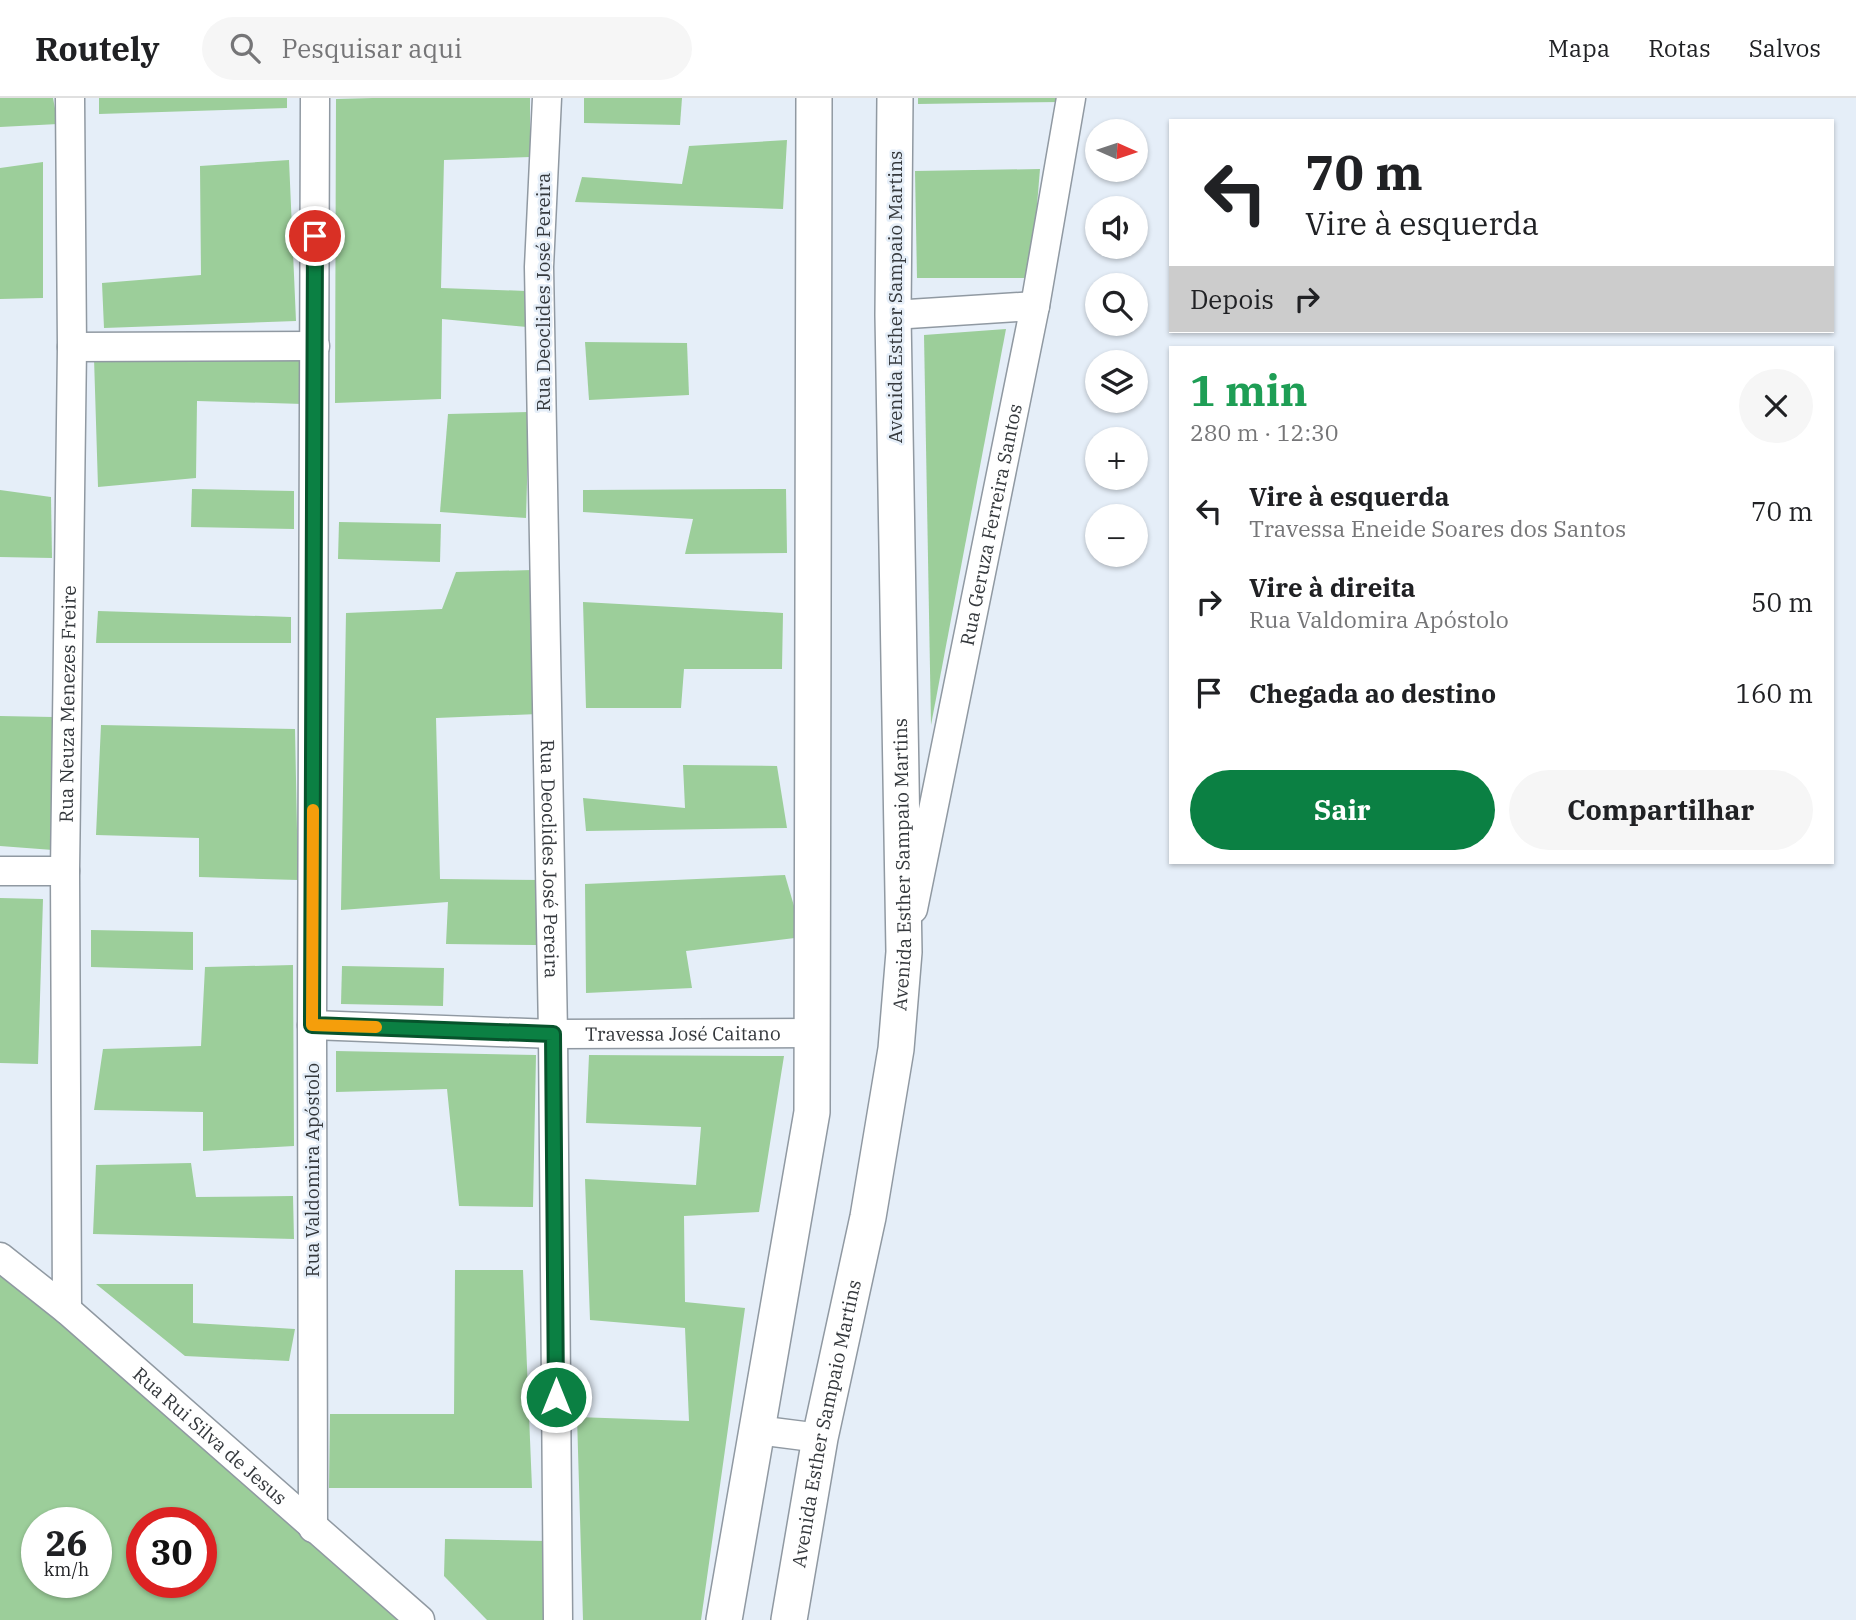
<!DOCTYPE html>
<html lang="pt">
<meta charset="utf-8">
<style>
:root{--surface:#fff;--page:#f6f6f6;--text:#202124;--muted:#757577;--line:#e0e0e0;--accent:#0b8043}
body{margin:0;font-family:"IBM Plex Serif",serif;background:var(--page);color:var(--text);height:100vh;display:flex;flex-direction:column;font-size:26px;white-space:nowrap}
*{box-sizing:border-box;margin:0}
p{font-size:23px;color:var(--muted)}
.icon{flex:none;width:38px;height:38px;fill:none;stroke:currentColor;stroke-width:2;stroke-linecap:round;stroke-linejoin:round}
.map{position:relative;flex:1;overflow:hidden}
.sheet{position:absolute;left:1169px;top:248px;width:665px;height:518px;display:flex;flex-direction:column;background:var(--surface);border-radius:0px;box-shadow:0 2px 5px #0004}
.sheet>*{flex:none}
.hud{position:absolute;left:1169px;top:21px;width:665px;height:214px;border-radius:0px;box-shadow:0 2px 5px #0004;background:#fff;color:var(--text);overflow:hidden}
.needle{width:46px;rotate:93deg}
.buttons{position:absolute;left:1085px;top:21px;display:grid;gap:14px}
.buttons a{display:grid;place-items:center;width:63px;height:63px;border-radius:50%;background:var(--surface);box-shadow:0 2px 5px #0004;font-size:35px}
.speed{position:absolute;left:21px;top:1409px;display:flex;gap:14px;font-size:35px;font-weight:700;text-align:center}
.speed>*{display:grid;place-content:center;width:91px;height:91px;border-radius:50%;background:var(--surface);box-shadow:0 2px 5px #0004;line-height:1}
.speed small{font-size:18px;font-weight:400}
.speed .limit{border:10px solid #d22;background:#fff;color:#111}
.pin{position:absolute;display:grid;place-items:center;width:60px;height:60px;color:#fff;margin:-30px;border:4px solid #fff;border-radius:50%;box-shadow:0 2px 7px #0007}
.me{position:absolute;width:77px;margin:-38px;rotate:0deg;stroke-linejoin:round;filter:drop-shadow(0 0 5px #0008)}
.turn{display:flex;align-items:center;gap:24px;height:147px;padding:0 21px;font-size:32px}
.turn .icon{width:91px;height:91px;stroke-width:2.5}
.turn b{display:block;font-size:49px;line-height:60px}
.then{display:flex;align-items:center;height:66px;padding:0 21px;background:#0003;gap:14px;font-size:26px}
.round{display:grid;place-items:center;flex:none;width:74px;height:74px;border-radius:37px;background:var(--page)}
.headline{display:flex;align-items:center;justify-content:space-between;height:119px;padding:0 21px}
h1{font-size:42px;font-weight:700;line-height:52px;color:#1e9e55}
.button{display:flex;gap:14px;margin-top:auto;padding:14px 21px}
.button a{flex:1;height:80px;border-radius:42px;background:var(--accent);color:#fff;font-size:28px;font-weight:700;line-height:80px;text-align:center}
.button a+a{background:var(--page);color:var(--text)}
ul{padding:0;list-style:none}
li{display:flex;align-items:center;gap:21px;height:91px;padding:0 21px}
li div{flex:1}
li b{display:block;font-size:26px}
li em{font-style:normal}
header{display:flex;align-items:center;gap:42px;box-sizing:border-box;height:98px;padding:0 35px;background:var(--surface);border-bottom:2px solid var(--line)}
header strong{font-size:33px}
nav{display:flex;gap:38px;margin-inline-start:auto;font-size:24px}
.search{width:490px;height:63px;background:var(--page);display:flex;align-items:center;gap:18px;box-sizing:border-box;padding:0 24px;border-radius:38px;color:var(--muted);font-size:26px}
.map>svg:first-child{display:block}
.green{fill:#9cce9a;fill-rule:evenodd}
.lines{fill:none;stroke-linecap:round;stroke-linejoin:round}
.minor-casing{stroke:#9099a2;stroke-width:31}
.tertiary-casing{stroke:#9099a2;stroke-width:38}
.minor{stroke:#fff;stroke-width:28}
.tertiary{stroke:#fff;stroke-width:35}
.route-casing{stroke:#07532c;stroke-width:18}
.route{stroke:#0b8043;stroke-width:12}
.slow{stroke:#f59e0b;stroke-width:12}
.labels{text-anchor:middle;dominant-baseline:central;stroke-width:5;stroke-linejoin:round;paint-order:stroke}
.street-label{font-size:19px;fill:#34383c;stroke:#e5eef8}
</style>
<header>
<strong>Routely</strong>
<div class="search"><svg class="icon" aria-label="search" viewBox="0 0 24 24"><circle cx="10" cy="10" r="6"/><path d="M15 15l6 6"/></svg>Pesquisar aqui</div>
<nav><a>Mapa</a><a>Rotas</a><a>Salvos</a></nav>
</header>
<div class="map">
<svg width="1856" height="1522" viewBox="0 0 1856 1522">
<rect width="100%" height="100%" fill="#e5eef8"/>
<!-- green -->
<g class="green">
<path d="M0 0H53L58 26 0 29Z"/>
<path d="M99 0H287V10L99 16Z"/>
<path d="M373 0H530V59L444 62 441 190 526 193 527 229 442 221 441 301 335 305 336 1Z"/>
<path d="M584 0H682L680 27 584 25Z"/>
<path d="M918 0H1061L1060 4 918 6Z"/>
<path d="M787 42 783 111 575 104 582 79 682 86 689 48Z"/>
<path d="M289 62 296 223 104 230 102 185 201 177 200 68Z"/>
<path d="M43 64V200L0 201V70Z"/>
<path d="M1040 71 1031 180H917L915 73Z"/>
<path d="M1006 231 931 627 924 237Z"/>
<path d="M585 244 687 245 689 297 589 302Z"/>
<path d="M299 259 303 306 197 303 196 380 98 389 94 260Z"/>
<path d="M529 314 526 420 440 414 448 316Z"/>
<path d="M192 391 294 393V431L191 429Z"/>
<path d="M786 391 787 455 685 456 693 421 583 414V392Z"/>
<path d="M0 392 51 399 52 460 0 459Z"/>
<path d="M339 424 441 426 440 464 338 461Z"/>
<path d="M532 472 538 616 436 620 440 781 544 782 536 847 446 846 448 804 341 812 346 515 442 511 456 474Z"/>
<path d="M583 504 783 515 782 571H684L681 610H586Z"/>
<path d="M98 513 291 519V545H96Z"/>
<path d="M0 618 53 619V752L0 748Z"/>
<path d="M101 627 295 631 298 782 199 779V740L96 737Z"/>
<path d="M683 667 777 668 787 730 586 733 583 700 685 710Z"/>
<path d="M785 777 803 839 686 853 692 890 586 895 585 786Z"/>
<path d="M0 800 43 801 38 966 0 965Z"/>
<path d="M91 832 193 834V872L91 869Z"/>
<path d="M293 867 294 1048 203 1053V1014L94 1012 103 951 201 948 205 869Z"/>
<path d="M342 868 444 870 443 908 341 906Z"/>
<path d="M336 953 536 957 533 1109 459 1108 447 991 336 994Z"/>
<path d="M589 957 784 958 759 1114 684 1118 685 1204 745 1210 701 1522H583L577 1319 689 1323 685 1230 590 1222 585 1081 696 1087 701 1029 586 1025Z"/>
<path d="M191 1065 196 1099 293 1098 294 1141 93 1136 96 1067Z"/>
<path d="M0 1159 420 1522H0ZM37 1424H96V1484H37ZM142 1424H201V1484H142Z"/>
<path d="M455 1172H523L532 1390H329L330 1316H454Z"/>
<path d="M96 1186H193V1225L295 1231 289 1263 185 1258Z"/>
<path d="M445 1441 547 1443V1522H487L444 1478Z"/>
</g>
<g class="lines">
<!-- minor casing -->
<g class="minor-casing">
<g id="minor">
<path id="s1" d="M547 0 539 169 553 936 558 1522"/>
<path d="M893 217 1035 208"/>
<path d="M72 249 315 248"/>
<path d="M0 773H65"/>
<path id="s2" d="M913 811 1035 208 1071 0"/>
<path id="s3" d="M312 927 553 936 813 935"/>
<path id="s4" d="M0 1159 67 1212 420 1522"/>
<path id="s5" d="M67 1212 65 773 72 249 70 0"/>
<path d="M758 1332 820 1340"/>
<path d="M313 1430 312 927 315 0"/>
</g>
</g>
<!-- tertiary casing -->
<g class="tertiary-casing">
<g id="tertiary">
<path d="M724 1522 812 1014 814 0"/>
<path id="s6" d="M789 1522 820 1340 868 1119 896 951 904 854 893 217 895 0"/>
</g>
</g>
<!-- minor -->
<use href="#minor" class="minor"/>
<!-- tertiary -->
<use href="#tertiary" class="tertiary"/>
</g>
<g class="lines">
<!-- route casing -->
<g class="route-casing">
<path id="route" d="M315 138 312 927 553 936 556 1299"/>
</g>
<!-- route -->
<use href="#route" class="route"/>
<!-- slow -->
<path class="slow" d="M313 712 312 927 376 929"/>
</g>
<g class="labels">
<!-- street labels -->
<g class="street-label">
<text transform="translate(543 194) rotate(-90)">Rua Deoclides José Pereira</text>
<text transform="translate(895 199) rotate(-90)">Avenida Esther Sampaio Martins</text>
<text stroke="none"><textPath href="#s2" startOffset="392">Rua Geruza Ferreira Santos</textPath></text>
<text stroke="none"><textPath href="#s5" startOffset="606">Rua Neuza Menezes Freire</textPath></text>
<text stroke="none"><textPath href="#s1" startOffset="761">Rua Deoclides José Pereira</textPath></text>
<text stroke="none"><textPath href="#s6" startOffset="766">Avenida Esther Sampaio Martins</textPath></text>
<text stroke="none"><textPath href="#s3" startOffset="371">Travessa José Caitano</textPath></text>
<text transform="translate(312 1072) rotate(-90)">Rua Valdomira Apóstolo</text>
<text stroke="none"><textPath href="#s6" startOffset="200">Avenida Esther Sampaio Martins</textPath></text>
<text stroke="none"><textPath href="#s4" startOffset="276">Rua Rui Silva de Jesus</textPath></text>
</g>
</g>
</svg>
<div class="buttons">
<a><svg class="needle" viewBox="-14 -14 28 28"><path d="M0-13l5 13h-10z" fill="#e53935"/><path d="M0 13l5-13h-10z" fill="#757577"/></svg></a>
<a><svg class="icon" aria-label="sound" viewBox="0 0 24 24"><path d="M4 9h4l5-4v14l-5-4H4zM17 9q2 3 0 6"/></svg></a>
<a><svg class="icon" aria-label="search" viewBox="0 0 24 24"><circle cx="10" cy="10" r="6"/><path d="M15 15l6 6"/></svg></a>
<a><svg class="icon" aria-label="layers" viewBox="0 0 24 24"><path d="M12 4l9 5-9 5-9-5zM3 14l9 5 9-5"/></svg></a>
<a>+</a>
<a>−</a>
</div>
<div class="speed"><div>26<small>km/h</small></div><div class="limit">30</div></div>
<div class="pin" style="left:315px;top:138px;background:#d93025"><svg class="icon" aria-label="arrive" viewBox="0 0 24 24"><path d="M6 21V4h12l-3 4 3 4H6"/></svg></div>
<svg class="me" style="left:556px;top:1299px" viewBox="-20 -20 40 40"><circle r="17" fill="#0b8043" stroke="#fff" stroke-width="3"/><path d="M0-11L8 9 0 5-8 9z" fill="#fff"/></svg>
<div class="hud">
<div class="turn"><svg class="icon" aria-label="left" viewBox="0 0 24 24"><path d="M17 20v-9H6M10 6l-5 5 5 5"/></svg><div><b>70 m</b>Vire à esquerda</div></div>
<div class="then">Depois<svg class="icon" aria-label="right" viewBox="0 0 24 24"><path d="M7 20v-9h11M14 6l5 5-5 5"/></svg></div>
</div>
<section class="sheet">
<div class="headline"><div><h1>1 min</h1><p>280 m · 12:30</p></div><a class="round"><svg class="icon" aria-label="close" viewBox="0 0 24 24"><path d="M6 6l12 12M18 6L6 18"/></svg></a></div>
<ul>
<li><svg class="icon" aria-label="left" viewBox="0 0 24 24"><path d="M17 20v-9H6M10 6l-5 5 5 5"/></svg><div><b>Vire à esquerda</b><p>Travessa Eneide Soares dos Santos</p></div><em>70 m</em></li>
<li><svg class="icon" aria-label="right" viewBox="0 0 24 24"><path d="M7 20v-9h11M14 6l5 5-5 5"/></svg><div><b>Vire à direita</b><p>Rua Valdomira Apóstolo</p></div><em>50 m</em></li>
<li><svg class="icon" aria-label="arrive" viewBox="0 0 24 24"><path d="M6 21V4h12l-3 4 3 4H6"/></svg><div><b>Chegada ao destino</b></div><em>160 m</em></li>
</ul>
<div class="button"><a>Sair</a><a>Compartilhar</a></div>
</section>
</div>
